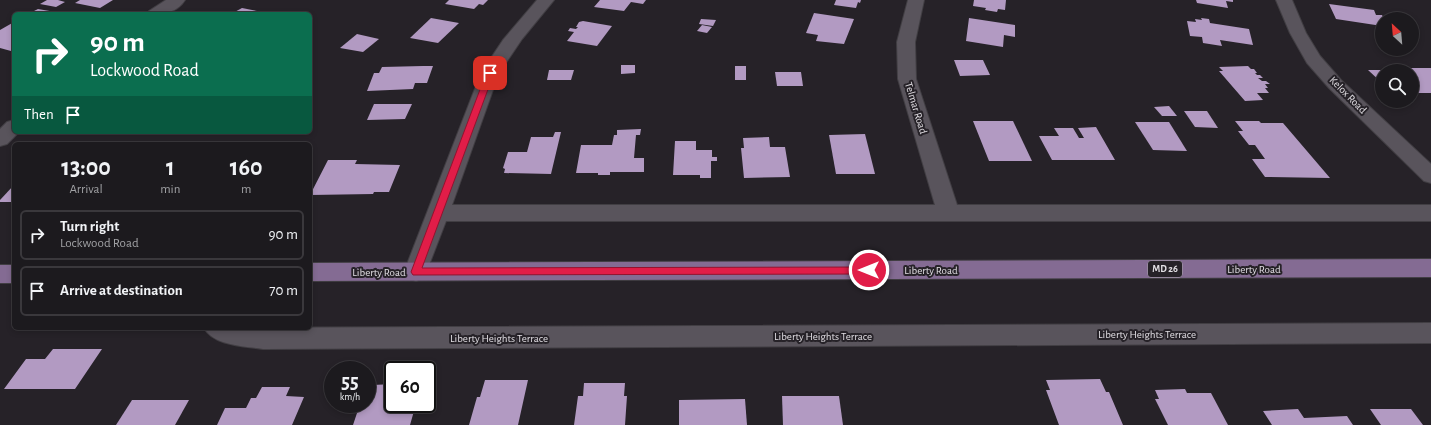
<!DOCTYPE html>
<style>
:root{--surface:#1c1a1e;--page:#29272b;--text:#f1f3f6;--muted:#a0a1a4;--line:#3a383c}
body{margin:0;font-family:"Alegreya Sans",sans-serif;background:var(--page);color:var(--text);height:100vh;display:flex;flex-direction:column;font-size:15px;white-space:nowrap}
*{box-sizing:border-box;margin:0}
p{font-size:13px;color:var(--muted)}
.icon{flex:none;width:22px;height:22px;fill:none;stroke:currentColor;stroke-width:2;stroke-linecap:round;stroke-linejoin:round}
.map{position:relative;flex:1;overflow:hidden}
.sheet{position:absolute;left:12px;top:142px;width:300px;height:188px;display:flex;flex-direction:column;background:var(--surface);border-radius:6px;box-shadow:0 2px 6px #0003,0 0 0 1px var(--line)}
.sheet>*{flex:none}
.hud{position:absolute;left:12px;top:12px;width:300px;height:122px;border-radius:6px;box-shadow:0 2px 6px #0003,0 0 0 1px var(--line);background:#0b6e4f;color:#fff;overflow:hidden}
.needle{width:26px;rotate:334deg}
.tools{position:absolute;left:1375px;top:12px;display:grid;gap:8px}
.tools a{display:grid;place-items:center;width:44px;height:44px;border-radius:50%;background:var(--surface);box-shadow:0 2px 6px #0003,0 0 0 1px var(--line);font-size:20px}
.speed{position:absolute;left:324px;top:361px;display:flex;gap:8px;font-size:20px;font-weight:700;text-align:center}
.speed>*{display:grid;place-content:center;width:52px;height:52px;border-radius:50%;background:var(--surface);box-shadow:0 2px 6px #0003,0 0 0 1px var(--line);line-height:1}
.speed small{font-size:10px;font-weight:400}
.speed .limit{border:2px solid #111;border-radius:6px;background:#fff;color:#111}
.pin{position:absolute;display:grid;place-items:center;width:34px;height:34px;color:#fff;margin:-17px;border-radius:8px;box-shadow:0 2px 6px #0006}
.me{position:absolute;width:44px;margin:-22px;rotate:270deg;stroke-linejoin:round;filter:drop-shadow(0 0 3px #0008)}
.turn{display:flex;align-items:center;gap:14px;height:84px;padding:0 12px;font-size:18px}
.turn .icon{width:52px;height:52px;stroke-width:2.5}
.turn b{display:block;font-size:28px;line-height:34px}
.then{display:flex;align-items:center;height:38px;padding:0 12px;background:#0003;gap:8px;font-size:15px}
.eta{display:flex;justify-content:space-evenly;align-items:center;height:68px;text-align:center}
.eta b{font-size:24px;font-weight:600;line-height:28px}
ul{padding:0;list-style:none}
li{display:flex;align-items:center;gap:12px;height:50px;margin:0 8px 6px;padding:0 4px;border:2px solid var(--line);border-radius:6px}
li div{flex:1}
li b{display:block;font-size:15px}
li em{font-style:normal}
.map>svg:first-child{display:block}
.building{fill:#b29ac2}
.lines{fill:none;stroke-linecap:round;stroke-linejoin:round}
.street-casing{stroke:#413e43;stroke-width:2}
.primary-casing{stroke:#413e43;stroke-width:2}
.street{fill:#59545c;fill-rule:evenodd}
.primary{fill:#846b93;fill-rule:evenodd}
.route{fill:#e11d48;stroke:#92132f}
.labels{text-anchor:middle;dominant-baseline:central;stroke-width:4;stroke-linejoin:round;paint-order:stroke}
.shield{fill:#262228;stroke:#a9a6ab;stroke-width:1}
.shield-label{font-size:10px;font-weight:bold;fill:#e1dee3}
.street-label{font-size:11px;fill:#e1dee3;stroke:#262228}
</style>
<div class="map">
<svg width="1431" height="425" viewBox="0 0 1431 425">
<rect width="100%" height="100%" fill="#262228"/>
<!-- building -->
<g class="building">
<path d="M47 0H58L65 2 56 7 40 4Z"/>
<path d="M80 0H113L100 8 75 3Z"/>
<path d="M449 0H488L483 5 479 4 474 9 445 4Z"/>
<path d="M600 0H646L643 4 631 2 624 11 594 7Z"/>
<path d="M836 0H861L860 3 858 2 856 8 834 5Z"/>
<path d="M974 0H1006L1005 10 998 9 997 12 985 10 986 8 973 6Z"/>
<path d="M1196 0H1233V2L1226 1 1228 8 1197 3Z"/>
<path d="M1329 4 1374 10 1376 15H1382L1384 19 1380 21 1382 26 1336 19Z"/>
<path d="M242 8 257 11 253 14H231Z"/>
<path d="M38 9 61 13V14H28Z"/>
<path d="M814 13 854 19 844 44 816 41 818 35 806 33Z"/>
<path d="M431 18 459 23 438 43 410 38Z"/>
<path d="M969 18 1015 25V37L1004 35 1003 47 966 41Z"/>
<path d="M1201 18 1209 19 1210 23 1249 29 1253 45 1220 40 1222 46 1203 43 1202 37 1190 36 1187 21 1196 22 1195 19 1202 20Z"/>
<path d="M701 19 716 20 713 26 699 24Z"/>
<path d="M583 21 612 26 597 46 567 41 574 32 568 31 570 28 576 29 578 27H576L579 22Z"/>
<path d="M14 22V49L11 51 0 48V30Z"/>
<path d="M702 25 712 27 707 33 697 31Z"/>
<path d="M357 34 379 39 363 52 340 48Z"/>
<path d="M954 60H983L990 75 960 76Z"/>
<path d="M621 65H635V73L621 74Z"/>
<path d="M423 66H433L427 83H415L413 89 367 91 374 73H379L382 67Z"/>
<rect x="735" y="66" width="11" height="14"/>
<path d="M1248 66 1251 69H1254L1257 73H1255L1257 75H1260L1263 78H1258L1262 81H1266L1270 84H1265L1268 88H1265L1269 93H1257L1263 100 1245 101 1219 71H1223L1219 67Z"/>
<path d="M1390 68H1431V93H1418L1412 87V71H1393Z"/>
<path d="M549 70H574L571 80H547Z"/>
<path d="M1368 70H1382V83Z"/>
<path d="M775 72H801L803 86H777Z"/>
<path d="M374 104H412L405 119 367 120Z"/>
<path d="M1169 106 1177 116H1162L1154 107Z"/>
<path d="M1184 111H1207L1218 128 1195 127Z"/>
<path d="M973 121H1013L1032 161H989Z"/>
<path d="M1235 121H1259L1261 123H1283L1330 178 1265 177 1252 159H1265L1255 145H1249L1238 131H1243Z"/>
<path d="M1135 122H1169L1187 151 1153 150Z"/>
<path d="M1096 127 1115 160H1052L1039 136H1059L1054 128H1073L1079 138H1084L1078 128Z"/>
<path d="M641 129 640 135H636L634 158H644V172H610V175H598V173H576L581 145H612L614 135H617V130Z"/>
<path d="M555 132H561L551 174 504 173 505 169 503 168 508 152H527L531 137H553Z"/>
<path d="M865 134 875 174H836L829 135Z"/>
<path d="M769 137 770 147H785L790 177 744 178 741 148H744L743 138Z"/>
<path d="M675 141H696V150H712V157H717V161H711V178H700V175H673Z"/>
<path d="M328 160H357L355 164 400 165 389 192H374L373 194 310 195Z"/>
<path d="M14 185V202H0V200Z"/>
<path d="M53 349H102L75 389H4L26 359H45Z"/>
<path d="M1100 379 1106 392H1109L1123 425H1059L1046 390H1050L1046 380Z"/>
<path d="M485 380H528L518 425H469L477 397H480Z"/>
<path d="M584 383H625L624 396H627L625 425H574L578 396H583Z"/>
<path d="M393 384V404H416L410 425H353L360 404H367V397H369L373 385Z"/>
<path d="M262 387H290L286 396 304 397 292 425H217L225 408H246L251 398H256Z"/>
<path d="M1185 389 1187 393H1211L1228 425H1168L1155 399H1159L1155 390Z"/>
<path d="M782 396H839L843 425H783Z"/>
<path d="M745 399 747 425H679V400Z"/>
<path d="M132 400H189L175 425H116Z"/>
<path d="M1298 409 1304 418 1347 416 1353 425H1272L1263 411Z"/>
<path d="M1370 409H1411L1423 425H1381Z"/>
</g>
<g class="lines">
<!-- street casing -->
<g class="street-casing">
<g id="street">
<path d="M166 0H185C176 14 162 14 147 14L149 11Z"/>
<path d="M537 0H554L522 39 499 73 452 205H935L898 79 897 42 908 0H924L915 42 916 79 957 205H1431V221H446L424 278 416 281 408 278 404 272 481 73 503 40Z"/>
<path d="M1276 0H1292L1306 33 1320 56 1341 80 1431 164V183L1424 181 1329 88 1307 63 1290 33Z"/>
<path d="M14 120V132H19L7 144 0 146V129L7 122Z"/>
<path d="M1431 323V343L263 349C245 346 214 346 204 328Z"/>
</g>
</g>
<!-- primary casing -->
<g class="primary-casing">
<g id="primary">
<path d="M1431 259V277L310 281V263Z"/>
<rect x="0" y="265" width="14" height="18"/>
</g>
</g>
<!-- street -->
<use href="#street" class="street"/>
<!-- primary -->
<use href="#primary" class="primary"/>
</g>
<!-- route -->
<path class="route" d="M487 71H493L494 73 422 268 869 267 872 268 873 270 872 273 869 274 413 275 411 272Z"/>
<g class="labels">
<!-- shield labels -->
<rect class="shield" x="1148" y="261" width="34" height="16" rx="3"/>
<g class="shield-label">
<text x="1165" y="269">MD 26</text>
</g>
<!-- street labels -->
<g class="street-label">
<text transform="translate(1348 95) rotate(45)">Kelox Road</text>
<text transform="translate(916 108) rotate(73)">Telmar Road</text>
<text x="1254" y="269">Liberty Road</text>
<text x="931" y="270">Liberty Road</text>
<text x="379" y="272">Liberty Road</text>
<text x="1147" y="334">Liberty Heights Terrace</text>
<text x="823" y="336">Liberty Heights Terrace</text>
<text x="499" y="338">Liberty Heights Terrace</text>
</g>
</g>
</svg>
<div class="tools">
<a><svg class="needle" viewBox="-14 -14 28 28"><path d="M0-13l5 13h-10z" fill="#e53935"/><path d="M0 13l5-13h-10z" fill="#a0a1a4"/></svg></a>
<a><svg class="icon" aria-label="search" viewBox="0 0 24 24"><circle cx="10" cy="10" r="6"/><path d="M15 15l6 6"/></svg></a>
</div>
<div class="speed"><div>55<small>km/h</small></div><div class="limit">60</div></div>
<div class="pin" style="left:490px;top:73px;background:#d93025"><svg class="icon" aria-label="arrive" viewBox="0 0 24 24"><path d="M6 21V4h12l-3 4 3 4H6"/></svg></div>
<svg class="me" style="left:869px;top:270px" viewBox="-20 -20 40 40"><circle r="17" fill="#e11d48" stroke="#fff" stroke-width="3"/><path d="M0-11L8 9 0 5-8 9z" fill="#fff"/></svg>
<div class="hud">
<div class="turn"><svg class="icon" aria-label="right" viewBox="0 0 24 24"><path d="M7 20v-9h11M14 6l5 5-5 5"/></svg><div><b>90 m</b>Lockwood Road</div></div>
<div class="then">Then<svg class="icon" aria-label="arrive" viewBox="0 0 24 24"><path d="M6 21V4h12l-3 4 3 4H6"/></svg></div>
</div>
<section class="sheet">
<div class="eta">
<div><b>13:00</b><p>Arrival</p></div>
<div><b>1</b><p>min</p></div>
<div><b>160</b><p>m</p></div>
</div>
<ul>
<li><svg class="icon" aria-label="right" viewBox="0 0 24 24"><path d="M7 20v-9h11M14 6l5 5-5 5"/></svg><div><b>Turn right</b><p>Lockwood Road</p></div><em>90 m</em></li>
<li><svg class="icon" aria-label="arrive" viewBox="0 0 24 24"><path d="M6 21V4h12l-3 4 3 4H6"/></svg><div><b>Arrive at destination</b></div><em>70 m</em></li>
</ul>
</section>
</div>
